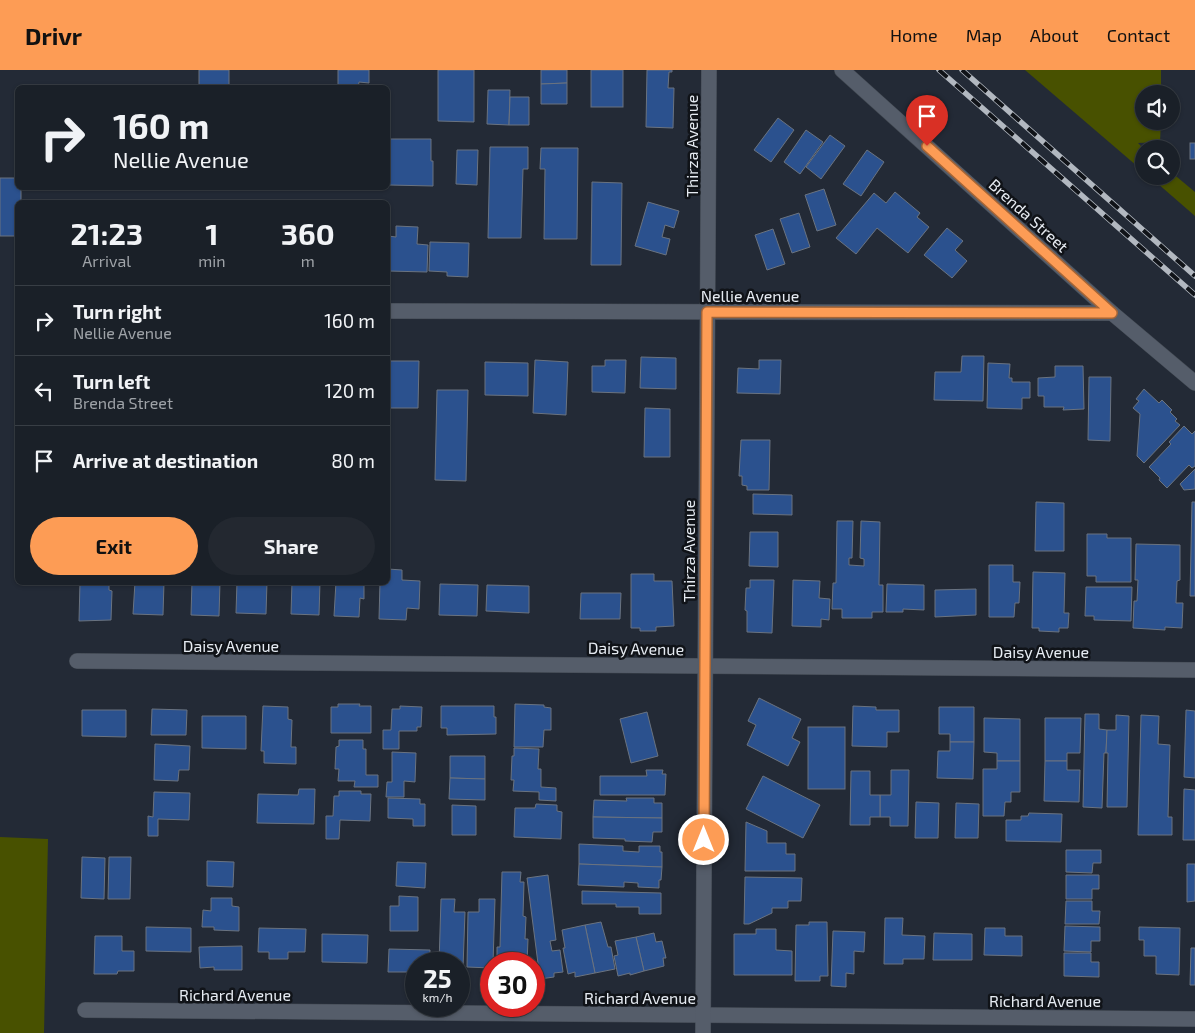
<!DOCTYPE html>
<style>
:root{--surface:#1a2028;--page:#232830;--text:#f1f3f6;--muted:#9fa3a8;--line:#383e45;--accent:#fd9c55}
body{margin:0;font-family:"Exo 2",sans-serif;background:var(--page);color:var(--text);height:100vh;display:flex;flex-direction:column;font-size:19px;white-space:nowrap}
*{box-sizing:border-box;margin:0}
p{font-size:16px;color:var(--muted)}
.icon{flex:none;width:28px;height:28px;fill:none;stroke:currentColor;stroke-width:2;stroke-linecap:round;stroke-linejoin:round}
.map{position:relative;flex:1;overflow:hidden}
.drawer{position:absolute;left:15px;top:130px;width:375px;height:385px;display:flex;flex-direction:column;background:var(--surface);border-radius:8px;box-shadow:0 1px 4px #0004,0 0 0 1px var(--line)}
.drawer>*{flex:none}
.hud{position:absolute;left:15px;top:15px;width:375px;height:105px;border-radius:8px;box-shadow:0 1px 4px #0004,0 0 0 1px var(--line);background:#1a2028;color:var(--text);overflow:hidden}
.fabs{position:absolute;left:1135px;top:15px;display:grid;gap:10px}
.fabs a{display:grid;place-items:center;width:45px;height:45px;border-radius:50%;background:var(--surface);box-shadow:0 1px 4px #0004,0 0 0 1px var(--line);font-size:25px}
.speed{position:absolute;left:405px;top:882px;display:flex;gap:10px;font-size:25px;font-weight:700;text-align:center}
.speed>*{display:grid;place-content:center;width:65px;height:65px;border-radius:50%;background:var(--surface);box-shadow:0 1px 4px #0004,0 0 0 1px var(--line);line-height:1}
.speed small{font-size:12px;font-weight:400}
.speed .limit{border:8px solid #d22;background:#fff;color:#111}
.pin{position:absolute;display:grid;place-items:center;width:42px;height:42px;color:#fff;margin:-51px -21px;border-radius:50% 50% 50% 0;rotate:-45deg;box-shadow:0 0 5px #0007}
.pin .icon{rotate:45deg}
.me{position:absolute;width:55px;margin:-28px;rotate:0deg;stroke-linejoin:round;filter:drop-shadow(0 0 4px #0008)}
.turn{display:flex;align-items:center;gap:18px;height:105px;padding:0 15px;font-size:22px}
.turn .icon{width:65px;height:65px;stroke-width:2.5}
.turn b{display:block;font-size:35px;line-height:42px}
.eta{display:flex;justify-content:space-evenly;align-items:center;height:85px;text-align:center}
.eta b{font-size:30px;font-weight:700;line-height:35px}
.action{display:flex;gap:10px;margin-top:auto;padding:10px 15px}
.action a{flex:1;height:58px;border-radius:30px;background:var(--accent);color:#111;font-size:20px;font-weight:700;line-height:58px;text-align:center}
.action a+a{background:var(--page);color:var(--text)}
ul{padding:0;list-style:none}
li{display:flex;align-items:center;gap:15px;height:70px;padding:0 15px;border-top:1px solid var(--line)}
li div{flex:1}
li b{display:block;font-size:19px}
li em{font-style:normal}
header{display:flex;align-items:center;gap:30px;box-sizing:border-box;height:70px;padding:0 25px;background:var(--accent);color:#111}
header strong{font-size:24px}
nav{display:flex;gap:28px;margin-inline-start:auto;font-size:18px}
.map>svg:first-child{display:block}
.green{fill:#485100}
.building{fill:#2b518e;stroke:#6a7380}
.lines{fill:none;stroke-linecap:round;stroke-linejoin:round}
.minor-casing{stroke:#404750;stroke-width:16}
.minor{stroke:#555d6a;stroke-width:15}
.rail-casing{stroke:#b2b8c0;stroke-width:5.5}
.rail{stroke:#101318;stroke-width:4;stroke-dasharray:11;stroke-linecap:butt}
.route-casing{stroke:#a46537;stroke-width:12}
.route{stroke:#fd9c55;stroke-width:9}
.labels{text-anchor:middle;dominant-baseline:central;stroke-width:5;stroke-linejoin:round;paint-order:stroke}
.street-label{font-size:16px;fill:#e6ebf2;stroke:#101318}
</style>
<header>
<strong>Drivr</strong>
<nav><a>Home</a><a>Map</a><a>About</a><a>Contact</a></nav>
</header>
<div class="map">
<svg width="1195" height="963" viewBox="0 0 1195 963">
<rect width="100%" height="100%" fill="#232a36"/>
<!-- green -->
<g class="green">
<path d="M1025 0H1161V24H1144V51H1161L1160 72 1138 73 1144 79V102Z"/>
<path d="M1171 102 1195 122V146L1149 106H1171Z"/>
<path d="M0 767 48 769 44 963H0Z"/>
</g>
<!-- building -->
<g class="building">
<rect x="199" y="0" width="30" height="18"/>
<path d="M338 0H369V13L359 12 358 18H338Z"/>
<path d="M438 0H474V52L438 51Z"/>
<path d="M541 0H567V13L541 14Z"/>
<rect x="591" y="0" width="32" height="37"/>
<path d="M647 0H672V2H669L668 18H674L673 58 646 57Z"/>
<path d="M567 13V34H541V14Z"/>
<path d="M488 20H510L509 55 487 54Z"/>
<path d="M510 27H529V55H509Z"/>
<path d="M778 48 794 60 771 92 754 80Z"/>
<path d="M806 60 823 72 800 104 784 92Z"/>
<path d="M830 65 845 76 821 109 806 97Z"/>
<path d="M388 69H431V91H433V116L389 115 390 96H388Z"/>
<rect x="1190" y="73" width="5" height="16"/>
<path d="M490 77H528V99H523L521 168H488Z"/>
<path d="M541 78H578L577 169H544L545 99H540Z"/>
<path d="M457 80H478L477 115 456 114Z"/>
<path d="M867 80 884 92 861 126 843 114Z"/>
<path d="M0 108H18V118H21V132H18V166H0Z"/>
<path d="M592 112 622 113 621 195H591Z"/>
<path d="M824 119 836 155 817 161 805 125Z"/>
<path d="M895 122 920 143 917 147 929 157 908 183 877 158 856 184 836 168 874 123 886 133Z"/>
<path d="M648 132 679 141 674 158 665 155 662 167 670 169 666 185 635 176Z"/>
<path d="M799 143 810 177 792 183 780 149Z"/>
<path d="M396 156 418 157 417 174 428 175 427 202 388 201V166L396 167Z"/>
<path d="M947 158 963 171 955 180 967 191 952 208 924 185Z"/>
<path d="M773 159 785 194 767 200 755 165Z"/>
<path d="M430 172 469 173 468 207 447 206V202L429 201Z"/>
<path d="M962 286H984L983 331 934 330 935 302H961Z"/>
<path d="M641 287 676 288V319L640 318Z"/>
<path d="M535 290 568 292 566 345 533 343Z"/>
<path d="M605 290H626L625 323 592 322V296H605Z"/>
<path d="M759 290H781L780 324 737 323 738 298 759 299Z"/>
<path d="M388 291H419L418 338H388Z"/>
<path d="M485 292 528 293V326L485 325Z"/>
<path d="M988 293 1010 294 1009 308H1012V312H1030V328H1022V339L987 338Z"/>
<path d="M1055 296H1083L1084 339 1063 340 1064 337H1044V326H1038V308L1055 307Z"/>
<path d="M1089 307H1111L1110 371 1088 370Z"/>
<path d="M1144 319 1159 333 1162 330 1172 340 1170 342 1177 349 1175 351 1180 355 1144 393 1137 386 1140 344 1133 338 1139 331 1136 329Z"/>
<path d="M437 320H468L466 411 435 410Z"/>
<path d="M645 338 670 339V387H644Z"/>
<path d="M1184 356 1192 364 1195 361V396L1192 398 1189 395 1167 418 1159 410 1160 408 1149 397 1171 374 1169 372Z"/>
<path d="M741 370H770L769 420H747V416L742 415V406H739Z"/>
<path d="M1195 399V419L1184 420 1180 414Z"/>
<path d="M753 424 792 425V445L753 444Z"/>
<path d="M1036 432 1064 433V481H1035Z"/>
<path d="M1192 432H1195V526H1190Z"/>
<path d="M837 451H853L852 488H849V495L864 496V489L860 488 861 451 880 452 879 515H883V542H872V548H842V539H832L833 513H836Z"/>
<path d="M750 462H778V497L749 496Z"/>
<path d="M1087 464H1107V468H1131V512H1096V506H1087Z"/>
<path d="M1136 474 1180 475V510L1177 511 1176 533H1183L1182 558 1165 557V560L1133 558 1134 531H1137L1138 510H1135Z"/>
<path d="M989 495H1013V512H1020L1019 533H1015L1014 547H989Z"/>
<path d="M388 499 402 500V510L420 511 419 539 407 538 406 550 379 549 380 512H388Z"/>
<path d="M1033 502 1065 503 1064 543H1069L1068 558H1059V562L1039 561V558H1032Z"/>
<path d="M631 504H654V511H672L674 556 656 557V561H640V558H631Z"/>
<path d="M750 510H774L772 563 747 562V541L745 540 746 518H750Z"/>
<path d="M793 510 820 511 819 528 830 529 829 550 821 549V557L792 556Z"/>
<path d="M80 512H109V520L112 521 111 550 79 551Z"/>
<path d="M135 512H164L163 545 133 544Z"/>
<path d="M192 512H220L219 546 191 545Z"/>
<path d="M237 512H267L266 544 236 543Z"/>
<path d="M292 512H320L319 545 291 544Z"/>
<path d="M336 512H364V529L360 528 359 547 334 546Z"/>
<path d="M440 514 478 515 477 546 439 545Z"/>
<path d="M887 514 924 515V540L903 539V542H886Z"/>
<path d="M487 515 529 516V543L486 541Z"/>
<path d="M1086 517H1132L1131 551 1094 550V546H1085Z"/>
<path d="M976 519V545L935 547V520Z"/>
<path d="M581 523H621L620 549H580Z"/>
<path d="M759 628 801 649 792 668 800 672 788 696 747 675 756 655 748 651Z"/>
<path d="M338 634H360L359 636H371V663H331V637H338Z"/>
<path d="M515 634 544 635V637L551 638V660H544L543 677H514Z"/>
<path d="M263 636 288 637V649L292 650 291 677H296V694L264 693V681H261Z"/>
<path d="M400 636 422 637 421 657H417V661H399V679H383V660H391L392 639H400Z"/>
<path d="M441 636H494V647H496V664L447 665V658H441Z"/>
<path d="M853 636 876 637V640H899V662H887V677L852 676Z"/>
<path d="M939 637H974V672H950V664H939Z"/>
<path d="M152 639 187 640 186 665H151Z"/>
<path d="M82 640H126V667L82 666Z"/>
<path d="M1186 640 1195 641V708L1184 707Z"/>
<path d="M647 642 658 686 631 693 620 649Z"/>
<path d="M1085 644H1099V659L1107 660 1106 683H1104L1102 738 1083 737Z"/>
<path d="M1116 645 1129 646 1127 737H1107L1108 683H1106L1107 660H1116Z"/>
<path d="M1141 645 1159 646 1158 674 1170 675 1168 747H1172V765H1138Z"/>
<path d="M202 646H246V679L202 678Z"/>
<path d="M984 648 1020 649V691H997V683L984 682Z"/>
<path d="M1045 648H1081L1080 683H1067V691H1045Z"/>
<rect x="808" y="657" width="37" height="62"/>
<path d="M339 670H363V679H366V705H378V717H354L355 711H338L339 699H335L336 677 339 676Z"/>
<path d="M950 672H974L973 709 937 708 938 681H950Z"/>
<path d="M155 674 190 676 189 700H179L178 711 154 710Z"/>
<path d="M514 678 539 679 538 699H541V717L556 718V731L539 730V722L513 721 514 710H511L512 686H514Z"/>
<path d="M392 682 416 683 415 712 404 711V727H386L387 712H392Z"/>
<path d="M450 686H485V709L450 708Z"/>
<path d="M997 691H1020V722H1011V732H1005L1004 746H983V699H997Z"/>
<path d="M1045 691H1067V700H1080L1079 732 1044 731Z"/>
<path d="M646 700H663L662 704H666L665 725H600V706H647Z"/>
<path d="M891 700H909L908 756H890V747H880V725H891Z"/>
<path d="M851 701H870V725H880V747H870V755H850Z"/>
<path d="M763 706 820 735 803 768 746 739Z"/>
<path d="M450 708 485 709V730L449 729Z"/>
<path d="M299 719H315L314 754 257 753 258 724 298 725Z"/>
<path d="M1184 719 1195 720V770H1183Z"/>
<path d="M339 721H361V724H371L370 751 340 750 339 769H326V746H333L334 726H339Z"/>
<path d="M154 722 190 723 189 750 158 749V766H148V746L153 747Z"/>
<path d="M388 728 420 729V734H425V756H413V749L388 748Z"/>
<path d="M626 728H654V733H662V748L593 747 594 730 627 731Z"/>
<path d="M916 732 939 733 938 768H915Z"/>
<path d="M956 733 979 734 978 768H955Z"/>
<path d="M536 734 557 735V741L562 742 561 769 514 767 515 738H535Z"/>
<path d="M452 735 476 736V765H452Z"/>
<path d="M1029 743 1062 744 1061 772 1006 771V750H1021V746H1028Z"/>
<path d="M593 747 662 748V762H653L652 772 625 771V769L593 768Z"/>
<path d="M746 752 767 761V773H786V784H795V801H745Z"/>
<path d="M579 774 623 776V781L639 782V776H660V782H662V797L579 794Z"/>
<path d="M1066 780H1101V793H1093L1092 803 1066 802Z"/>
<path d="M82 787 105 788 104 829 81 828Z"/>
<path d="M109 787H131L130 829H108Z"/>
<path d="M207 791 234 792 233 817 207 816Z"/>
<path d="M397 792 426 793 425 818 396 816Z"/>
<path d="M579 794 662 797 661 810H659V818L638 817V813L624 812V817L578 815Z"/>
<path d="M1187 794H1195V831L1187 832Z"/>
<path d="M502 802H521L520 812H524L523 846 526 847 525 869H528L527 894H497V877H500Z"/>
<path d="M548 805 556 870 550 871 552 881 560 880 563 902 554 903V907L540 909 527 808Z"/>
<path d="M1066 805H1099V819H1092V829H1066Z"/>
<path d="M745 807 802 808 801 831H788V838H772V843L749 854H744Z"/>
<path d="M582 821 661 823V844H639V837H616V834H582Z"/>
<path d="M399 826 418 827V861H390V836H399Z"/>
<path d="M211 828H232V836L239 837V861L214 860V857H202L203 840 211 841Z"/>
<path d="M441 829H455L454 842H465L463 898H459V894H439Z"/>
<path d="M479 829H495L493 894H491V898L467 897 468 842H479Z"/>
<path d="M1066 831H1092V841H1100L1099 854H1065Z"/>
<path d="M885 848H903L902 865 925 866 924 889H903V894H884Z"/>
<path d="M601 852 608 877H611L615 899 595 903 585 855Z"/>
<path d="M809 852H827L828 906H820V911H795L796 855H809Z"/>
<path d="M585 855 595 903 575 907V902L568 904 563 878H565L562 860Z"/>
<path d="M1065 856 1100 857V871H1091V882L1064 881Z"/>
<path d="M146 857 191 858V882L146 881Z"/>
<path d="M1139 857 1180 858 1179 905 1156 904V886H1144V870H1139Z"/>
<path d="M259 858 306 859 305 882H288V889H269V882H258Z"/>
<path d="M985 858H1005V866H1022V886L984 885Z"/>
<path d="M756 859H776V880L792 881V905H734V864H756Z"/>
<path d="M833 861 865 862 864 882 854 881V904L846 903V917L831 916Z"/>
<path d="M654 863 656 872 662 871 666 888H663L664 896 644 901 636 867Z"/>
<path d="M934 863 972 864V890H933Z"/>
<path d="M322 864 368 865 367 893 322 892Z"/>
<path d="M95 866H122V881H134V901H118L117 904H94Z"/>
<path d="M636 867 644 901 630 905V903L618 906 614 886 618 885 615 871Z"/>
<path d="M242 876V900H214V897L200 898 199 877Z"/>
<path d="M1191 878H1195V915H1190Z"/>
<path d="M389 879 430 880V894H416V902H388Z"/>
<path d="M1064 883H1091V892H1099V907L1064 906Z"/>
</g>
<g class="lines">
<!-- minor casing -->
<g class="minor-casing">
<g id="minor">
<path d="M842 0 1112 243 1195 313"/>
<path d="M388 241 1112 243"/>
<path d="M77 591 1195 600"/>
<path d="M85 940 1195 949"/>
<path d="M703 963 709 0"/>
</g>
</g>
<!-- minor -->
<use href="#minor" class="minor"/>
<!-- rail casing -->
<g class="rail-casing">
<g id="rail">
<path d="M939 0 1195 225"/>
<path d="M962 0 1195 206"/>
</g>
</g>
<!-- rail -->
<use href="#rail" class="rail"/>
</g>
<g class="lines">
<!-- route casing -->
<g class="route-casing">
<path id="route" d="M704 770 707 242 1112 243 927 76"/>
</g>
<!-- route -->
<use href="#route" class="route"/>
</g>
<g class="labels">
<!-- street labels -->
<g class="street-label">
<text transform="translate(691 76) rotate(-90)">Thirza Avenue</text>
<text transform="translate(1029 145) rotate(42)">Brenda Street</text>
<text x="750" y="225">Nellie Avenue</text>
<text transform="translate(688 481) rotate(-90)">Thirza Avenue</text>
<text x="231" y="575">Daisy Avenue</text>
<text transform="translate(636 578) rotate(1)">Daisy Avenue</text>
<text x="1041" y="581">Daisy Avenue</text>
<text x="235" y="924">Richard Avenue</text>
<text x="640" y="927">Richard Avenue</text>
<text x="1045" y="930">Richard Avenue</text>
</g>
</g>
</svg>
<div class="fabs">
<a><svg class="icon" aria-label="sound" viewBox="0 0 24 24"><path d="M4 9h4l5-4v14l-5-4H4zM17 9q2 3 0 6"/></svg></a>
<a><svg class="icon" aria-label="search" viewBox="0 0 24 24"><circle cx="10" cy="10" r="6"/><path d="M15 15l6 6"/></svg></a>
</div>
<div class="speed"><div>25<small>km/h</small></div><div class="limit">30</div></div>
<div class="pin" style="left:927px;top:76px;background:#d93025"><svg class="icon" aria-label="arrive" viewBox="0 0 24 24"><path d="M6 21V4h12l-3 4 3 4H6"/></svg></div>
<svg class="me" style="left:704px;top:770px" viewBox="-20 -20 40 40"><circle r="17" fill="#fd9c55" stroke="#fff" stroke-width="3"/><path d="M0-11L8 9 0 5-8 9z" fill="#fff"/></svg>
<div class="hud">
<div class="turn"><svg class="icon" aria-label="right" viewBox="0 0 24 24"><path d="M7 20v-9h11M14 6l5 5-5 5"/></svg><div><b>160 m</b>Nellie Avenue</div></div>
</div>
<section class="drawer">
<div class="eta">
<div><b>21:23</b><p>Arrival</p></div>
<div><b>1</b><p>min</p></div>
<div><b>360</b><p>m</p></div>
</div>
<ul>
<li><svg class="icon" aria-label="right" viewBox="0 0 24 24"><path d="M7 20v-9h11M14 6l5 5-5 5"/></svg><div><b>Turn right</b><p>Nellie Avenue</p></div><em>160 m</em></li>
<li><svg class="icon" aria-label="left" viewBox="0 0 24 24"><path d="M17 20v-9H6M10 6l-5 5 5 5"/></svg><div><b>Turn left</b><p>Brenda Street</p></div><em>120 m</em></li>
<li><svg class="icon" aria-label="arrive" viewBox="0 0 24 24"><path d="M6 21V4h12l-3 4 3 4H6"/></svg><div><b>Arrive at destination</b></div><em>80 m</em></li>
</ul>
<div class="action"><a>Exit</a><a>Share</a></div>
</section>
</div>
